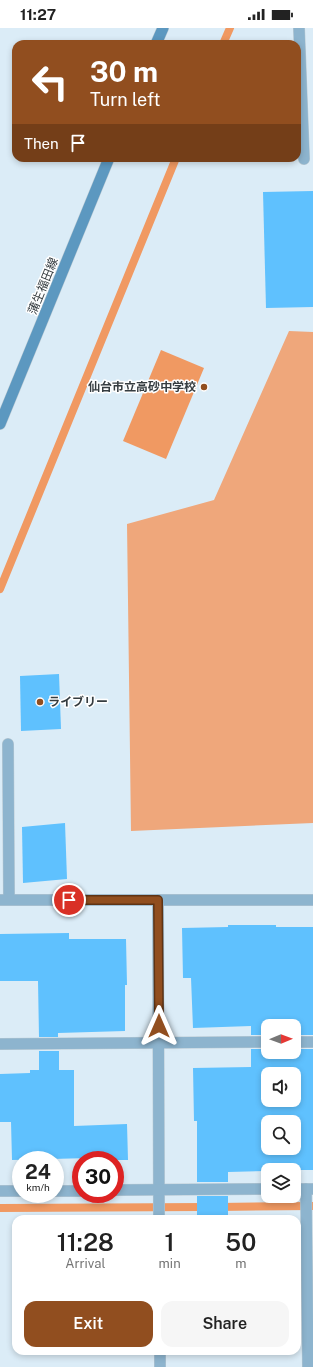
<!DOCTYPE html>
<meta charset="utf-8">
<style>
:root{--surface:#fff;--page:#f6f6f6;--text:#222;--muted:#767676;--accent:#914e1f}
body{margin:0;font-family:"Public Sans","Noto Sans JP",sans-serif;background:var(--page);color:var(--text);height:100vh;display:flex;flex-direction:column;font-size:15px;white-space:nowrap}
*{box-sizing:border-box;margin:0}
p{font-size:13px;color:var(--muted)}
.icon{flex:none;width:22px;height:22px;fill:none;stroke:currentColor;stroke-width:2;stroke-linecap:round;stroke-linejoin:round}
.map{position:relative;flex:1;overflow:hidden}
.panel{position:absolute;left:12px;top:1187px;width:289px;height:140px;display:flex;flex-direction:column;background:var(--surface);border-radius:12px;box-shadow:0 2px 6px #0003}
.panel>*{flex:none}
.banner{position:absolute;left:12px;top:12px;width:289px;height:122px;border-radius:12px;box-shadow:0 2px 6px #0003;background:#914e1f;color:#fff;overflow:hidden}
.needle{width:26px;rotate:89deg}
.tools{position:absolute;left:261px;top:991px;display:grid;gap:8px}
.tools a{display:grid;place-items:center;width:40px;height:40px;border-radius:8px;background:var(--surface);box-shadow:0 2px 6px #0003;font-size:20px}
.speed{position:absolute;left:12px;top:1123px;display:flex;gap:8px;font-size:20px;font-weight:700;text-align:center}
.speed>*{display:grid;place-content:center;width:52px;height:52px;border-radius:50%;background:var(--surface);box-shadow:0 2px 6px #0003;line-height:1}
.speed small{font-size:10px;font-weight:400}
.speed .limit{border:6px solid #d22;background:#fff;color:#111}
.pin{position:absolute;display:grid;place-items:center;width:34px;height:34px;color:#fff;margin:-17px;border:2px solid #fff;border-radius:50%;box-shadow:0 1px 4px #0007}
.me{position:absolute;width:44px;margin:-22px;rotate:0deg;stroke-linejoin:round;filter:drop-shadow(0 0 3px #0008)}
.turn{display:flex;align-items:center;gap:14px;height:84px;padding:0 12px;font-size:18px}
.turn .icon{width:52px;height:52px;stroke-width:2.5}
.turn b{display:block;font-size:28px;line-height:34px}
.then{display:flex;align-items:center;height:38px;padding:0 12px;background:#0003;gap:8px;font-size:15px}
.eta{display:flex;justify-content:space-evenly;align-items:center;height:68px;text-align:center}
.eta b{font-size:24px;font-weight:600;line-height:28px}
.button{display:flex;gap:8px;margin-top:auto;padding:8px 12px}
.button a{flex:1;height:46px;border-radius:12px;background:var(--accent);color:#fff;font-size:16px;font-weight:600;line-height:46px;text-align:center}
.button a+a{background:var(--page);color:var(--text)}
.status{display:flex;justify-content:space-between;align-items:center;height:28px;padding:0 20px;background:var(--surface);direction:ltr}
.status svg{height:11px;fill:currentColor}
.map>svg:first-child{display:block}
.green{fill:#efa77b}
.water{fill:#f09962}
.lines{fill:none;stroke-linecap:round;stroke-linejoin:round}
.stream{stroke:#f09962;stroke-width:8}
.building{fill:#5fc1fe;fill-rule:evenodd}
.service-casing{stroke:#bac9d2;stroke-width:12}
.minor-casing{stroke:#bac9d2;stroke-width:12}
.secondary-casing{stroke:#bac9d2;stroke-width:12}
.service{stroke:#8db4ce;stroke-width:11}
.minor{stroke:#8db4ce;stroke-width:11}
.secondary{stroke:#5c98c0;stroke-width:11}
.route-casing{stroke:#5e3314;stroke-width:10}
.route{stroke:#914e1f;stroke-width:7}
.poi-dot{fill:#914e1f;stroke:#fff;stroke-width:1.5}
.labels{text-anchor:middle;dominant-baseline:central;stroke-width:3;stroke-linejoin:round;paint-order:stroke}
.street-label{font-size:12px;fill:#353c40;stroke:#fff}
.poi-label{font-size:12px;font-weight:bold;fill:#353c40;stroke:#fff;text-anchor:end}
</style>
<div class="status"><b>11:27</b><svg viewBox="0 0 49 12"><path d="M0 12V9h3v3zM5 12V6h3v6zM10 12V3h3v9zM15 12V0h3v12zM26 1h20v11H26zM47 4h2v5h-2z"/></svg></div>
<div class="map">
<svg width="313" height="1339" viewBox="0 0 313 1339">
<rect width="100%" height="100%" fill="#dbecf7"/>
<!-- green -->
<path class="green" d="M289 303 313 304V795L131 803 127 496 214 472Z"/>
<!-- water -->
<path class="water" d="M161 322 204 340 166 431 123 413Z"/>
<g class="lines">
<!-- stream -->
<g class="stream">
<path d="M223 16 230 0"/>
<path d="M0 561 176 130"/>
<path d="M218 1179 313 1178"/>
<path d="M0 1180 206 1179"/>
</g>
</g>
<!-- building -->
<g class="building">
<path d="M313 163V279L266 280 263 164Z"/>
<path d="M59 646 61 701 21 703 20 648Z"/>
<path d="M65 795 67 851 23 855 22 799Z"/>
<path d="M228 897H276V899H313V1007H294V998H268V1007H251V998L193 1000 191 950H183L182 900 228 899Z"/>
<path d="M69 905V911H126L127 957H125V1003L58 1005V1009H39L38 953H0V906Z"/>
<path d="M251 1021H268V1024H294V1021H313V1142H268V1143L228 1144V1154H197V1093H194L193 1040 251 1039ZM268 1046H294V1072H268ZM268 1094H294V1120H268Z"/>
<path d="M39 1023H59V1042H74V1098L127 1096 128 1132H91L90 1130 12 1132 11 1094H0V1046L30 1045V1042H39Z"/>
<rect x="197" y="1168" width="31" height="23"/>
</g>
<g class="lines">
<!-- service casing -->
<g class="service-casing">
<path id="service" d="M8 716 9 871"/>
</g>
<!-- minor casing -->
<g class="minor-casing">
<g id="minor">
<path d="M299 0 304 131"/>
<path d="M0 872H313"/>
<path d="M158 872 159 1191"/>
<path d="M294 1014H313"/>
<path d="M0 1016 268 1014"/>
<path d="M294 1161H312"/>
<path d="M306 1161 308 1339"/>
<path d="M115 1162 268 1161"/>
<path d="M0 1163H21"/>
<path d="M55 1163H81"/>
<path d="M160 1323V1339"/>
</g>
</g>
<!-- secondary casing -->
<g class="secondary-casing">
<g id="secondary">
<path d="M156 16 163 0"/>
<path d="M0 396 109 130"/>
</g>
</g>
<!-- service -->
<use href="#service" class="service"/>
<!-- minor -->
<use href="#minor" class="minor"/>
<!-- secondary -->
<use href="#secondary" class="secondary"/>
</g>
<g class="lines">
<!-- route casing -->
<g class="route-casing">
<path id="route" d="M69 872H158L159 998"/>
</g>
<!-- route -->
<use href="#route" class="route"/>
</g>
<!-- markers -->
<g class="poi-dot">
<circle cx="204" cy="359" r="4"/>
<circle cx="40" cy="674" r="4"/>
</g>
<g class="labels">
<!-- street labels -->
<g class="street-label">
<text transform="translate(43 258) rotate(-68)">蒲生福田線</text>
</g>
<!-- poi labels -->
<g class="poi-label">
<text x="196" y="359">仙台市立高砂中学校</text>
<text x="48" y="674" text-anchor="start">ライブリー</text>
</g>
</g>
</svg>
<div class="tools">
<a><svg class="needle" viewBox="-14 -14 28 28"><path d="M0-13l5 13h-10z" fill="#e53935"/><path d="M0 13l5-13h-10z" fill="#767676"/></svg></a>
<a><svg class="icon" aria-label="sound" viewBox="0 0 24 24"><path d="M4 9h4l5-4v14l-5-4H4zM17 9q2 3 0 6"/></svg></a>
<a><svg class="icon" aria-label="search" viewBox="0 0 24 24"><circle cx="10" cy="10" r="6"/><path d="M15 15l6 6"/></svg></a>
<a><svg class="icon" aria-label="layers" viewBox="0 0 24 24"><path d="M12 4l9 5-9 5-9-5zM3 14l9 5 9-5"/></svg></a>
</div>
<div class="speed"><div>24<small>km/h</small></div><div class="limit">30</div></div>
<div class="pin" style="left:69px;top:872px;background:#d93025"><svg class="icon" aria-label="arrive" viewBox="0 0 24 24"><path d="M6 21V4h12l-3 4 3 4H6"/></svg></div>
<svg class="me" style="left:159px;top:998px" viewBox="-20 -20 40 40"><path d="M0-17L14 15 0 8-14 15z" fill="#914e1f" stroke="#fff" stroke-width="4"/></svg>
<div class="banner">
<div class="turn"><svg class="icon" aria-label="left" viewBox="0 0 24 24"><path d="M17 20v-9H6M10 6l-5 5 5 5"/></svg><div><b>30 m</b>Turn left</div></div>
<div class="then">Then<svg class="icon" aria-label="arrive" viewBox="0 0 24 24"><path d="M6 21V4h12l-3 4 3 4H6"/></svg></div>
</div>
<section class="panel">
<div class="eta">
<div><b>11:28</b><p>Arrival</p></div>
<div><b>1</b><p>min</p></div>
<div><b>50</b><p>m</p></div>
</div>
<div class="button"><a>Exit</a><a>Share</a></div>
</section>
</div>
